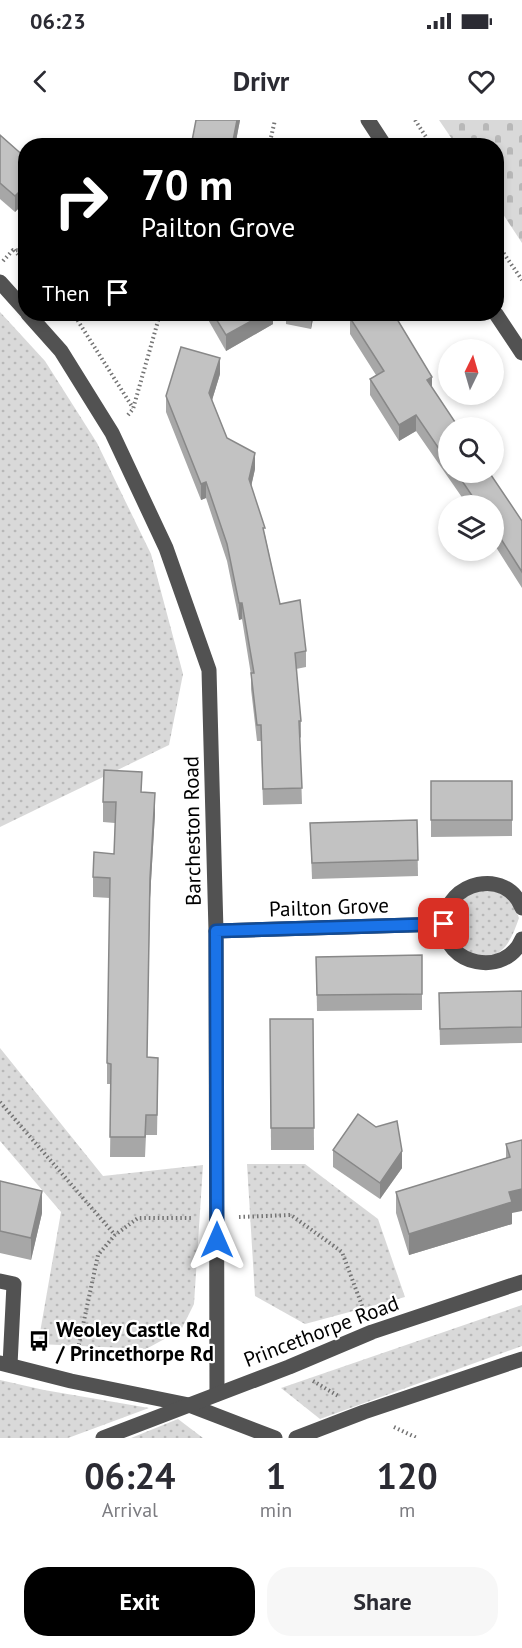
<!DOCTYPE html>
<style>
:root{--surface:#fff;--page:#f7f7f7;--text:#2b2b33;--muted:#7c7c81;--accent:#000}
body{margin:0;font-family:"PT Sans",sans-serif;background:var(--page);color:var(--text);height:100vh;display:flex;flex-direction:column;font-size:22px;white-space:nowrap}
*{box-sizing:border-box;margin:0}
p{font-size:20px;color:var(--muted)}
.icon{flex:none;width:33px;height:33px;fill:none;stroke:currentColor;stroke-width:2;stroke-linecap:round;stroke-linejoin:round}
.map{position:relative;height:1318px;overflow:hidden}
.details{display:flex;flex-direction:column;background:var(--surface);flex:1}
.details>*{flex:none}
.hud{position:absolute;left:18px;top:18px;width:486px;height:183px;border-radius:24px;box-shadow:0 3px 9px #0003;background:#000;color:#fff;overflow:hidden}
.needle{width:39px;rotate:5deg}
.controls{position:absolute;left:438px;top:219px;display:grid;gap:12px}
.controls a{display:grid;place-items:center;width:66px;height:66px;border-radius:50%;background:var(--surface);box-shadow:0 3px 9px #0003;font-size:30px}
.pin{position:absolute;display:grid;place-items:center;width:51px;height:51px;color:#fff;margin:-26px;border-radius:12px;box-shadow:0 3px 9px #0006}
.me{position:absolute;width:66px;margin:-33px;rotate:0deg;stroke-linejoin:round;filter:drop-shadow(0 0 4px #0008)}
.turn{display:flex;align-items:center;gap:21px;height:126px;padding:0 24px;font-size:27px}
.turn .icon{width:78px;height:78px;stroke-width:2.5}
.turn b{display:block;font-size:42px;line-height:51px}
.then{display:flex;align-items:center;height:57px;padding:0 24px;background:#0003;gap:12px;font-size:22px}
.eta{display:flex;justify-content:space-evenly;align-items:center;height:102px;text-align:center}
.eta b{font-size:36px;font-weight:600;line-height:42px}
.primary-button{display:flex;gap:12px;margin-top:auto;padding:12px 24px}
.primary-button a{flex:1;height:69px;border-radius:24px;background:var(--accent);color:#fff;font-size:24px;font-weight:600;line-height:69px;text-align:center}
.primary-button a+a{background:var(--page);color:var(--text)}
.status{display:flex;justify-content:space-between;align-items:center;height:42px;padding:0 30px;background:var(--surface);direction:ltr}
.status svg{height:16px;fill:currentColor}
header{display:flex;justify-content:space-between;align-items:center;height:78px;padding:0 24px;background:var(--surface);font-size:27px;font-weight:600}
.map>svg:first-child{display:block}
.grass{fill:url(#grass-dots)}
.cemetery{fill:url(#cemetery-stones)}
.lines{fill:none;stroke-linecap:round;stroke-linejoin:round}
.path{stroke:#747474;stroke-width:4;stroke-dasharray:1.5 3;stroke-linecap:butt}
.minor{stroke:#525252;stroke-width:15}
.wall{fill:#a7a7a7}
.shaded-wall{fill:#888}
.building{fill:#c2c2c2;stroke:#888;stroke-width:1.5}
.route-casing{stroke:#114b97;stroke-width:15}
.route{stroke:#1a73e8;stroke-width:10}
.labels{text-anchor:middle;dominant-baseline:central;stroke-width:4.5;stroke-linejoin:round;paint-order:stroke}
.street-label{font-size:21px;fill:#000;stroke:#fff}
.poi-label{font-size:21px;font-weight:bold;fill:#000;stroke:#fff;text-anchor:start}
</style>
<div class="status"><b>06:23</b><svg viewBox="0 0 49 12"><path d="M0 12V9h3v3zM5 12V6h3v6zM10 12V3h3v9zM15 12V0h3v12zM26 1h20v11H26zM47 4h2v5h-2z"/></svg></div>
<header><svg class="icon" aria-label="back" viewBox="0 0 24 24"><path d="M15 5l-7 7 7 7"/></svg>Drivr<svg class="icon" aria-label="heart" viewBox="0 0 24 24"><path d="M12 20l-8-8c-3-5 5-10 8-4 3-6 11-1 8 4z"/></svg></header>
<div class="map">
<svg width="522" height="1318" viewBox="0 0 522 1318">
<defs>
<pattern id="grass-dots" width="8" height="8" patternUnits="userSpaceOnUse" patternTransform="scale(1.5)"><rect width="8" height="8" fill="#d9d9d9"/><path d="M2 2h.1M6 6h.1" fill="none" stroke="#b8b8b8" stroke-width="1.8" stroke-linecap="round"/></pattern>
<pattern id="cemetery-stones" width="16" height="16" patternUnits="userSpaceOnUse" patternTransform="scale(1.5)"><rect width="16" height="16" fill="#d9d9d9"/><path d="M2 7V4a2 2 0 0 1 4 0v3zM10 15v-3a2 2 0 0 1 4 0v3z" fill="#b8b8b8"/></pattern>
</defs>
<rect width="100%" height="100%" fill="#fff"/>
<!-- grass -->
<g class="grass">
<path d="M0 192 45 241 97 323 151 434 183 554 169 625 0 707Z"/>
<path d="M481 766 511 778 519 798C512 817 505 839 480 836 472 835 461 826 454 821L448 804 450 788Z"/>
<path d="M0 928 103 1056 203 1045 194 1184 181 1210 146 1229 38 1224 61 1092 0 1021Z"/>
<path d="M247 1044H305L378 1099 405 1177 305 1204 255 1176Z"/>
<path d="M522 1185V1226L320 1299 281 1268Z"/>
<path d="M0 1260 44 1270 149 1288 68 1318H0Z"/>
<path d="M178 1299 203 1318H131Z"/>
</g>
<!-- cemetery -->
<path class="cemetery" d="M439 0H522V123L497 85 496 26 456 25Z"/>
<g class="lines">
<!-- path -->
<g class="path">
<path d="M415 0 432 26"/>
<path d="M269 26 275 0"/>
<path d="M496 122 522 160"/>
<path d="M14 130 26 143"/>
<path d="M3 141 13 130 26 131"/>
<path d="M71 194 78 201 133 288"/>
<path d="M128 295 133 289 160 194"/>
<path d="M0 982 115 1115"/>
<path d="M239 1097 291 1095 342 1132 364 1191"/>
<path d="M76 1238 98 1135 115 1115 138 1098H193"/>
<path d="M313 1261 340 1277"/>
<path d="M394 1307 417 1318"/>
</g>
<!-- minor -->
<g class="minor">
<path d="M368 0 385 26"/>
<path d="M0 162 26 191"/>
<path d="M28 194 61 231 112 313 166 428 209 550 216 811 217 1274"/>
<path d="M496 194 522 233"/>
<path d="M522 788C507 747 446 761 444 803 443 846 506 858 522 819"/>
<path d="M216 811 444 804"/>
<path d="M0 1161 14 1164 10 1245"/>
<path d="M0 1243 71 1261 189 1285 275 1318"/>
<path d="M103 1318 289 1247 372 1212 522 1162"/>
<path d="M296 1318 364 1292 522 1239"/>
</g>
</g>
<!-- wall -->
<g class="wall">
<path d="M196 0H240L235 26H192V21Z"/>
<path d="M0 15 26 38V81L15 92 0 79Z"/>
<path d="M206 194H273V204L226 231 206 196Z"/>
<path d="M286 194H314L311 209 286 204Z"/>
<path d="M336 194H341L340 199Z"/>
<path d="M350 198 432 267 448 308V352H489L522 401V468L494 424V386H468L416 311 399 321 370 275V259L376 255 350 214Z"/>
<path d="M220 254 212 280 227 318 255 349 251 366 265 415 280 484 306 531V547L296 549 301 601V617L300 618 302 684 263 685 261 621H257L251 569V555L242 499 239 500 227 441 206 378 201 380 166 292V276Z"/>
<path d="M431 661H512V716L431 717Z"/>
<path d="M142 672 155 693 150 778 147 937 158 958 157 1015H146L145 1037H110L111 964H107V943L110 778 93 777V757L114 734 115 703 103 702V682Z"/>
<path d="M417 700 418 756 312 759 310 703Z"/>
<path d="M422 835V890L317 891 316 837Z"/>
<path d="M522 871V923L440 925 439 889Z"/>
<path d="M270 899H313L314 1030H271Z"/>
<path d="M522 1020 512 1093V1104L409 1135 396 1093V1072L506 1038V1024Z"/>
<path d="M333 1030 402 1048 380 1079 333 1047Z"/>
<path d="M0 1061 42 1093 31 1140 0 1133Z"/>
</g>
<!-- shaded-wall -->
<g class="shaded-wall">
<path d="M237 0H240L235 26H232Z"/>
<path d="M26 65V81L15 92V76Z"/>
<path d="M264 194H273V204L226 231V215Z"/>
<path d="M311 194H314L311 209Z"/>
<path d="M220 238V254L209 290V273Z"/>
<path d="M432 257V273L427 260Z"/>
<path d="M416 295V311L399 321V305Z"/>
<path d="M255 333V349L249 376V359Z"/>
<path d="M206 362V378L201 380V364Z"/>
<path d="M239 483H242V499L239 500Z"/>
<path d="M155 673V693L150 778V758Z"/>
<path d="M402 1031V1048L380 1079V1063Z"/>
<path d="M522 1069V1091L512 1093V1104L409 1135V1114L509 1072Z"/>
<path d="M42 1071V1093L31 1140V1118Z"/>
</g>
<!-- building -->
<g class="building">
<path d="M196 0H237L232 26H218L192 21Z"/>
<path d="M0 15 26 38V65L15 76 0 63Z"/>
<path d="M213 194H264L226 215Z"/>
<path d="M356 194H394L432 257 427 260 459 308H448V342L416 295 399 305 370 259 384 251 350 198Z"/>
<path d="M181 227 220 238 209 273 227 318 255 333 249 359 265 408H263L280 484 300 480 306 531 295 533 301 601H299L302 668 263 669 261 605H257L251 553H254L242 483H239L227 424 206 362 201 364 166 276Z"/>
<path d="M456 352H489L522 401V452L494 408V386H479Z"/>
<path d="M104 650 142 652 141 672 155 673 150 758 147 937 158 938 157 995H146L145 1017H110L111 944 107 943 110 758 93 757 94 732 114 734 116 682H103Z"/>
<rect x="431" y="661" width="81" height="39"/>
<path d="M417 700 418 740 312 743 310 703Z"/>
<path d="M422 835V874L317 875 316 837Z"/>
<path d="M522 871V907L440 909 439 873Z"/>
<path d="M270 899H313L314 1008H271Z"/>
<path d="M358 994 376 1007 397 1001 402 1031 380 1063 333 1030Z"/>
<path d="M522 1020V1069L509 1072 512 1082 409 1114 396 1072 510 1037 506 1024Z"/>
<path d="M0 1061 42 1071 31 1118 0 1111Z"/>
</g>
<g class="lines">
<!-- route casing -->
<g class="route-casing">
<path id="route" d="M217 1120 216 811 444 804"/>
</g>
<!-- route -->
<use href="#route" class="route"/>
</g>
<!-- icons -->
<defs>
<g id="bus-bare" transform="scale(1.62)"><path d="M-5-6H5V4H4V6H2V4H-2V6H-4V4H-5ZM-3.5-4V0h7V-4ZM-3.5 1.2v1.5H-2V1.2ZM2 1.2v1.5H3.5V1.2Z" fill="#000" stroke="#fff" stroke-width="2.5" paint-order="stroke"/></g>
</defs>
<g fill-rule="evenodd">
<use href="#bus-bare" x="39" y="1221"/>
</g>
<g class="labels">
<!-- street labels -->
<g class="street-label">
<text transform="translate(192 711) rotate(-91)">Barcheston Road</text>
<text transform="translate(329 787) rotate(-2)">Pailton Grove</text>
<text transform="translate(321 1211) rotate(-21)">Princethorpe Road</text>
</g>
<!-- poi labels -->
<g class="poi-label">
<text x="56" y="1209">Weoley Castle Rd<tspan x="56" dy="24">/ Princethorpe Rd</tspan></text>
</g>
</g>
</svg>
<div class="controls">
<a><svg class="needle" viewBox="-14 -14 28 28"><path d="M0-13l5 13h-10z" fill="#e53935"/><path d="M0 13l5-13h-10z" fill="#7c7c81"/></svg></a>
<a><svg class="icon" aria-label="search" viewBox="0 0 24 24"><circle cx="10" cy="10" r="6"/><path d="M15 15l6 6"/></svg></a>
<a><svg class="icon" aria-label="layers" viewBox="0 0 24 24"><path d="M12 4l9 5-9 5-9-5zM3 14l9 5 9-5"/></svg></a>
</div>
<div class="pin" style="left:444px;top:804px;background:#d93025"><svg class="icon" aria-label="arrive" viewBox="0 0 24 24"><path d="M6 21V4h12l-3 4 3 4H6"/></svg></div>
<svg class="me" style="left:217px;top:1120px" viewBox="-20 -20 40 40"><path d="M0-17L14 15 0 8-14 15z" fill="#1a73e8" stroke="#fff" stroke-width="4"/></svg>
<div class="hud">
<div class="turn"><svg class="icon" aria-label="right" viewBox="0 0 24 24"><path d="M7 20v-9h11M14 6l5 5-5 5"/></svg><div><b>70 m</b>Pailton Grove</div></div>
<div class="then">Then<svg class="icon" aria-label="arrive" viewBox="0 0 24 24"><path d="M6 21V4h12l-3 4 3 4H6"/></svg></div>
</div>
</div>
<section class="details">
<div class="eta">
<div><b>06:24</b><p>Arrival</p></div>
<div><b>1</b><p>min</p></div>
<div><b>120</b><p>m</p></div>
</div>
<div class="primary-button"><a>Exit</a><a>Share</a></div>
</section>
